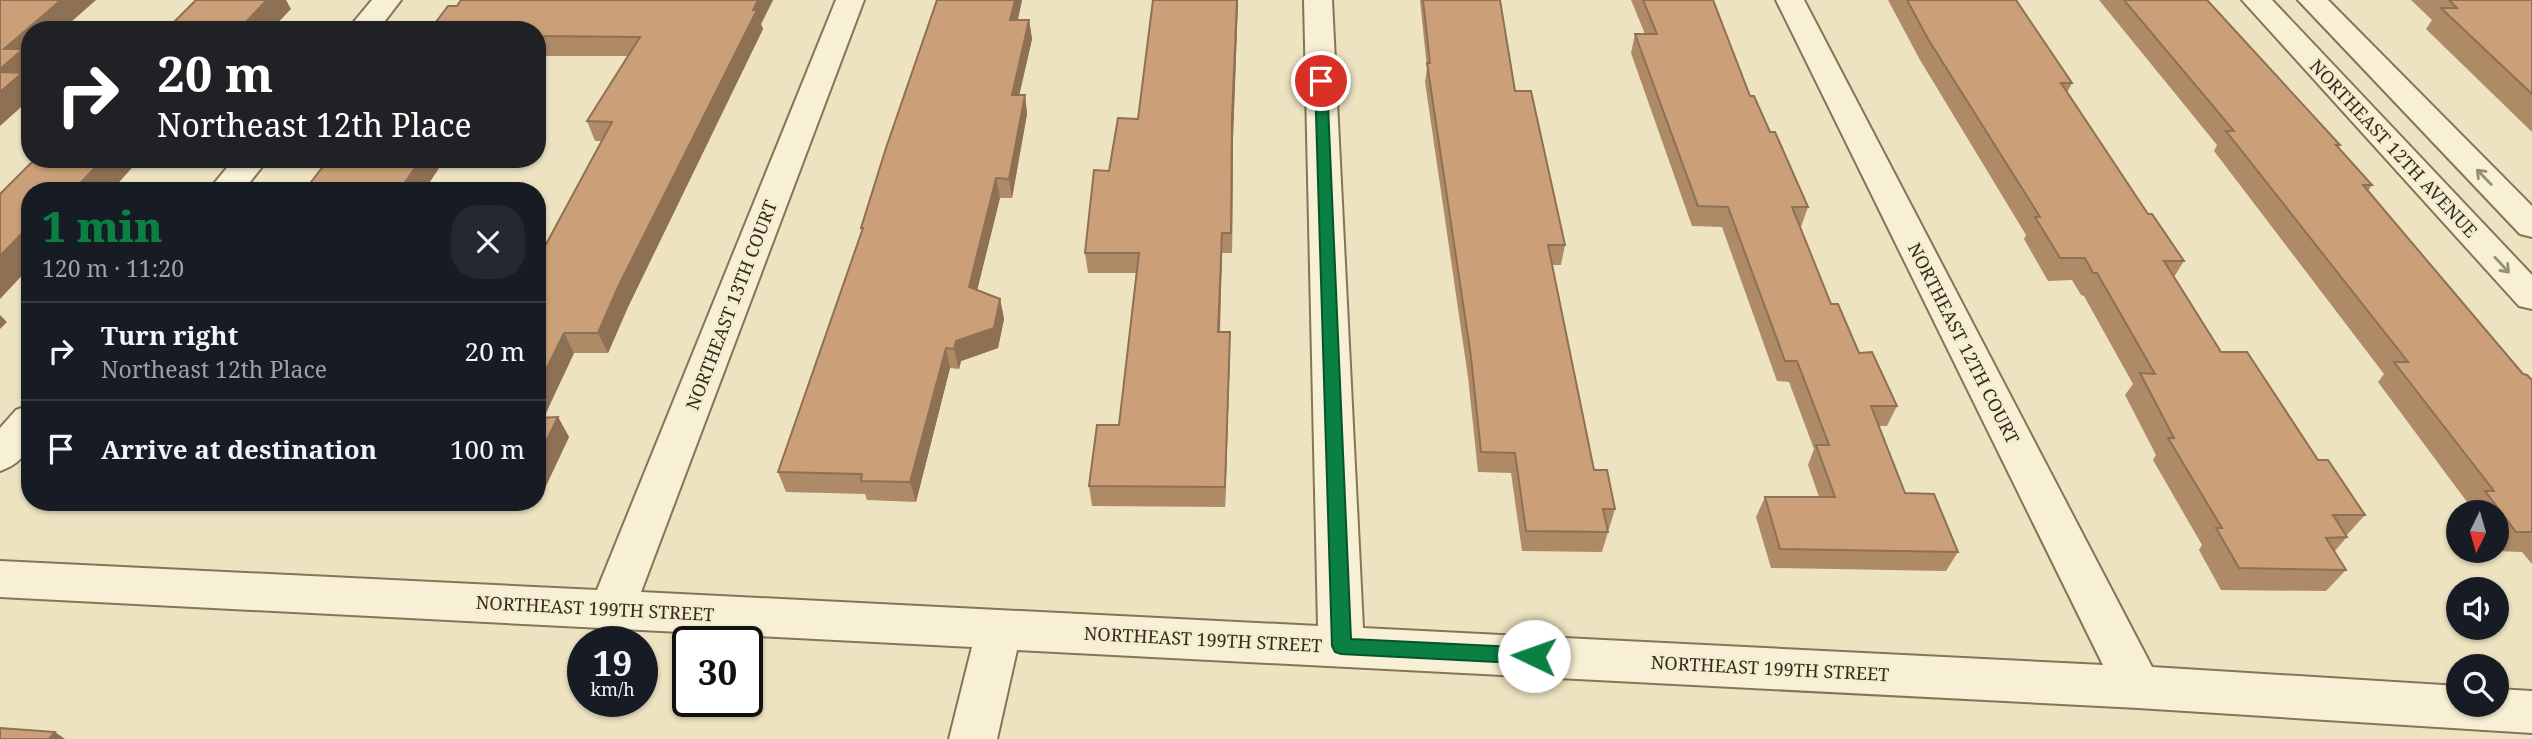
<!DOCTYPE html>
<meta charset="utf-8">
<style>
:root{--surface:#171b24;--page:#242831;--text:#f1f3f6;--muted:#9ea1a6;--line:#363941;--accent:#0b8043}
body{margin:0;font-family:"Noto Serif",serif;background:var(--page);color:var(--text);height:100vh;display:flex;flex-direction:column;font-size:26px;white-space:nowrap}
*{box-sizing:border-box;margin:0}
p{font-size:23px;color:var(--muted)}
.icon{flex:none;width:38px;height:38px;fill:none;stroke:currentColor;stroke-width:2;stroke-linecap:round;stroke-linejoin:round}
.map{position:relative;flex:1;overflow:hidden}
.sheet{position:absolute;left:21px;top:182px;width:525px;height:329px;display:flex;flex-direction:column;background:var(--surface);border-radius:28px;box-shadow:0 2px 5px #0004}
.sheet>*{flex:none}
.top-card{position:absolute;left:21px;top:21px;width:525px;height:147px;border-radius:28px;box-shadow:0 2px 5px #0004;background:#202124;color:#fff;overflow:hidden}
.needle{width:46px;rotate:185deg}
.tools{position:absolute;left:2446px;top:500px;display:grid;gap:14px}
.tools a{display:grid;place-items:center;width:63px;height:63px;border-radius:50%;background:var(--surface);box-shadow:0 2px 5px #0004;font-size:35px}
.speed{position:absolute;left:567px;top:626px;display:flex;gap:14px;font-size:35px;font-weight:700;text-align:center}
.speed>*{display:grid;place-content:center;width:91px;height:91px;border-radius:50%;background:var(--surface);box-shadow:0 2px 5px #0004;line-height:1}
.speed small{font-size:18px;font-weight:400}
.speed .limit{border:4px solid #111;border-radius:10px;background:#fff;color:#111}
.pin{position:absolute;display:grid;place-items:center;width:60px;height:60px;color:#fff;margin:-30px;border:4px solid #fff;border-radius:50%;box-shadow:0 2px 7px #0007}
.me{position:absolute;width:77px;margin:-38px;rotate:273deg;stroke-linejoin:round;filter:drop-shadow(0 0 5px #0008)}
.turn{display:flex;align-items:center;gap:24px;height:147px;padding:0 21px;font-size:32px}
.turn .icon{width:91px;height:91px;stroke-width:2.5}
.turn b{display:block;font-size:49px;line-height:60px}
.round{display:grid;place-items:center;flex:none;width:74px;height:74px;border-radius:28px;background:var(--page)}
.overview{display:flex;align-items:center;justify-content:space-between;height:119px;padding:0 21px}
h1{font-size:42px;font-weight:800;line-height:52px;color:var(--accent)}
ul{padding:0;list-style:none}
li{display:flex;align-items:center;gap:21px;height:98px;padding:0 21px;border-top:2px solid var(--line)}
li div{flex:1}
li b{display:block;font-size:26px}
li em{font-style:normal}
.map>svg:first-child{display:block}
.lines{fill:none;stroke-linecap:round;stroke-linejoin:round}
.minor-casing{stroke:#867459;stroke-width:4}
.minor{fill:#f8f0d4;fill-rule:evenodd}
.wall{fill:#af8a67}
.shaded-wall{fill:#8e7054}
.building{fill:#cba078;stroke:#8e7054;stroke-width:2}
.oneway{stroke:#978e78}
.route{fill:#0b8043;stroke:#07532c;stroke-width:2}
.labels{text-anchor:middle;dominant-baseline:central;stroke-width:5;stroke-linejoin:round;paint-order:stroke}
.street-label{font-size:18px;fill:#362b1d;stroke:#f5edd1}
</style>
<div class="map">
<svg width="2532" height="739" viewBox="0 0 2532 739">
<rect width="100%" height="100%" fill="#ede3c1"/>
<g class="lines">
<!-- minor casing -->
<g class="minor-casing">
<g id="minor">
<path d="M372 0H401L378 30H347Z"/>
<path d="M836 0H864L641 592 1318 626 1304 0H1332L1363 628 2103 665 1776 0H1804L2152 667 2459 686V705H2497V689L2532 691V733L2138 708 1017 650 997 739H949L972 647 0 597V561L597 590Z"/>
<path d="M2242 0H2272L2532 275V309L2519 306Z"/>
<path d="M2298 0H2328L2532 206V237L2520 234Z"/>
<path d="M234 159H268L243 191H208Z"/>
<path d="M30 405C30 436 35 459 0 471V428L16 410Z"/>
</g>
</g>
<!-- minor -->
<use href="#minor" class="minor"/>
</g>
<!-- wall -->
<g class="wall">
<path d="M461 0H773L761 24 763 29 628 307 608 353H574L544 417H558L569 437 543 492H537V261L602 141H595L587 121 628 56H537V30L457 6Z"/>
<path d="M1022 0 1018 20H1029L1032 39 1019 95H1025L1027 114 1012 198H1000L977 290 1000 299 1004 319 998 348 961 361 959 369 950 368 916 502 867 500 865 494 786 492 778 472 862 231 861 228Z"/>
<path d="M1153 0H1238L1233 138 1232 253H1222L1220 332 1230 352 1225 507 1092 506 1089 486 1119 425 1136 273H1088L1085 253 1109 171 1138 119Z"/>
<path d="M1420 0H1500L1515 91 1565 245 1561 265H1552L1594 470 1615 509 1609 529H1607L1608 532 1602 552 1522 551 1511 473 1478 472 1468 377 1425 82 1427 68Z"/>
<path d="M1631 0H1713L1750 96 1770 132 1808 207 1801 227H1800L1831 304 1859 353 1897 406 1887 426H1879L1905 493 1958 552 1946 571 1771 568 1756 517 1765 497H1819L1808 465 1814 449 1789 382 1777 381 1722 227 1692 226 1631 53 1635 34H1645Z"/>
<path d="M1888 0H2016L2072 83 2067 93 2148 214 2184 261 2174 277 2221 352 2365 515 2346 536 2347 537 2334 552 2346 570 2326 591 2221 590 2199 550 2202 545 2153 460 2156 455 2125 395 2133 384 2084 296 2081 295 2072 280 2048 281 2024 239 2026 235 1920 60Z"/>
<path d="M2099 0H2207L2340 145 2338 148 2372 185 2368 191 2523 374 2532 380V564L2522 552 2495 551H2497V513H2467L2465 511 2470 506 2378 382 2384 374 2214 151 2217 145Z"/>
<path d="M2411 0H2532V132L2426 29 2432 20Z"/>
</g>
<!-- shaded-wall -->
<g class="shaded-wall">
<path d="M61 0H96L62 30H30V75L26 78 30 83V99L0 126V69L4 49Z"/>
<path d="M267 0H286L291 9 271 30H238Z"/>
<path d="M758 0H773L761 24 763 29 628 307 608 353 598 333 618 287Z"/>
<path d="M1015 0H1022L1013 39 1010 20Z"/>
<path d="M1237 0H1238L1233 138 1232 253V118Z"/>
<path d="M1029 20 1032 39 1015 114 1012 95Z"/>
<path d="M1025 95 1027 114 1012 198 1009 179Z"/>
<path d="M103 159H140L111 191H73Z"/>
<path d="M421 159H445L424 191H399Z"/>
<path d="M996 178 1000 198 973 307 969 287Z"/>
<path d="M30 225V267L0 299V256Z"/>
<path d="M1222 233V253L1219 352 1218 332Z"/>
<path d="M1000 299 1004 319 998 348 961 361 959 369 954 349 956 341Z"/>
<path d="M0 315 7 322 0 329Z"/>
<path d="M1230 332V352L1225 507V487Z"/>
<path d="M564 333 574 353 537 432V388Z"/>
<path d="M946 348 950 368 916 502 910 482Z"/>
<path d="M558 417 569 437 543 492 537 482V460Z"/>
<path d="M55 732 65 739H49Z"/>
</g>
<!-- building -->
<g class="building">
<path d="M0 0H61L4 49H23L0 69Z"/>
<path d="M196 0H267L238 30H166Z"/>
<path d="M461 0H758L753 10H757L618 287 598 333H564L537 388V261L612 122 587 121 640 37 537 36V30H430L448 6H457Z"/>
<path d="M937 0H1015L1010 20H1029L1012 95H1025L1009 179 996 178 969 287 1000 299 994 328 956 341 954 349 946 348 910 482 861 481 862 474 778 472 863 228H861L886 148Z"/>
<path d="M1153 0H1237L1232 118 1231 233H1222L1218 332H1230L1225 487 1089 486 1097 425H1119L1139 253H1085L1094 170 1109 171 1118 118 1138 119Z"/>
<path d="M1423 0H1500L1515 91H1531L1565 245H1548L1594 470H1607L1615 509H1603L1608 532 1526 531 1515 453 1481 452 1471 357 1427 63H1430Z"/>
<path d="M1643 0H1713L1750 96H1754L1770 132H1775L1808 207H1792L1831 304H1838L1859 353 1872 352 1897 406H1871L1905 493 1934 494 1958 552 1780 549 1765 497H1835L1816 445H1829L1797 361H1785L1728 207 1698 206 1635 34H1657Z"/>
<path d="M1907 0H2016L2072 83H2061L2148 214H2152L2184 261H2164L2221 352H2247L2318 460H2328L2365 515H2333L2347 537 2326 538 2346 570 2239 568 2216 528H2222L2168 438H2174L2140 373 2155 374 2097 273H2093L2085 258H2060L2035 217H2040L1928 39Z"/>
<path d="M2124 0H2207L2340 145H2336L2372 185H2363L2523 374 2527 375 2532 380V532H2516L2485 491H2494L2394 362H2408L2226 131H2234Z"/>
<path d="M2449 0H2532V94L2441 8H2457Z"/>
<path d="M0 72 22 73 0 92Z"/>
<path d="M35 159H103L73 191H30V225L0 256V194Z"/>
<path d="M329 159H421L399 191H304Z"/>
<path d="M558 417 537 460V418Z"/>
<path d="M0 728 55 732 49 739H0Z"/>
</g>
<!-- one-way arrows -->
<defs><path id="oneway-shaft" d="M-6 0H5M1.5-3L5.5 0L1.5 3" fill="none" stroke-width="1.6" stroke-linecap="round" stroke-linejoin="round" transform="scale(1.75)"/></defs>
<g class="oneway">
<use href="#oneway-shaft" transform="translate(2484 177) rotate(-134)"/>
<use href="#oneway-shaft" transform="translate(2502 265) rotate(47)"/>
</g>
<!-- route -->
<path class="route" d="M1321 77 1327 81 1351 639 1534 648 1540 650 1543 656 1540 662 1534 664 1341 654 1335 652 1332 646 1315 81Z"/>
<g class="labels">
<!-- street labels -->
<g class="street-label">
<text transform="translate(2394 148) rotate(47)">NORTHEAST 12TH AVENUE</text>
<text transform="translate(731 305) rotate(-69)">NORTHEAST 13TH COURT</text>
<text transform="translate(1964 343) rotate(63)">NORTHEAST 12TH COURT</text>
<text transform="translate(595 608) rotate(3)">NORTHEAST 199TH STREET</text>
<text transform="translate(1203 639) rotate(3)">NORTHEAST 199TH STREET</text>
<text transform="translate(1770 668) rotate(3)">NORTHEAST 199TH STREET</text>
</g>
</g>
</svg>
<div class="tools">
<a><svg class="needle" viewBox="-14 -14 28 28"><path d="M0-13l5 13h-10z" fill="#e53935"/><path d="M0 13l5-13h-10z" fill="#9ea1a6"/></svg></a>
<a><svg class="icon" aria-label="sound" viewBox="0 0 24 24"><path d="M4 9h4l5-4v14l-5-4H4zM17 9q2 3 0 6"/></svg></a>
<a><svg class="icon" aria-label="search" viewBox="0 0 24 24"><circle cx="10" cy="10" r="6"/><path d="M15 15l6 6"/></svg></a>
</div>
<div class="speed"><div>19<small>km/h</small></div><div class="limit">30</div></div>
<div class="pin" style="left:1321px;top:81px;background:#d93025"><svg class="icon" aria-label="arrive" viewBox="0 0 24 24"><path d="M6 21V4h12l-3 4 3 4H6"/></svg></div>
<svg class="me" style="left:1534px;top:656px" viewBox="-20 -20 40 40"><circle r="19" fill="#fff"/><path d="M0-13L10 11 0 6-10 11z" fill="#0b8043"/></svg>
<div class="top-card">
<div class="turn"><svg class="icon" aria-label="right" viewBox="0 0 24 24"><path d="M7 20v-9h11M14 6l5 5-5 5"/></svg><div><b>20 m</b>Northeast 12th Place</div></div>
</div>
<section class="sheet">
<div class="overview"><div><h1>1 min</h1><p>120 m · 11:20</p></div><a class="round"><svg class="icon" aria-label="close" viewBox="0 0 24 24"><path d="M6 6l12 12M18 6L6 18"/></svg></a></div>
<ul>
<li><svg class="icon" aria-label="right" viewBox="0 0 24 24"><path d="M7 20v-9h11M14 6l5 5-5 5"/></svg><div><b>Turn right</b><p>Northeast 12th Place</p></div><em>20 m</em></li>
<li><svg class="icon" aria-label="arrive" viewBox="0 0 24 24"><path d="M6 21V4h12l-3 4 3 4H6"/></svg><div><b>Arrive at destination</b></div><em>100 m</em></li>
</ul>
</section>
</div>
